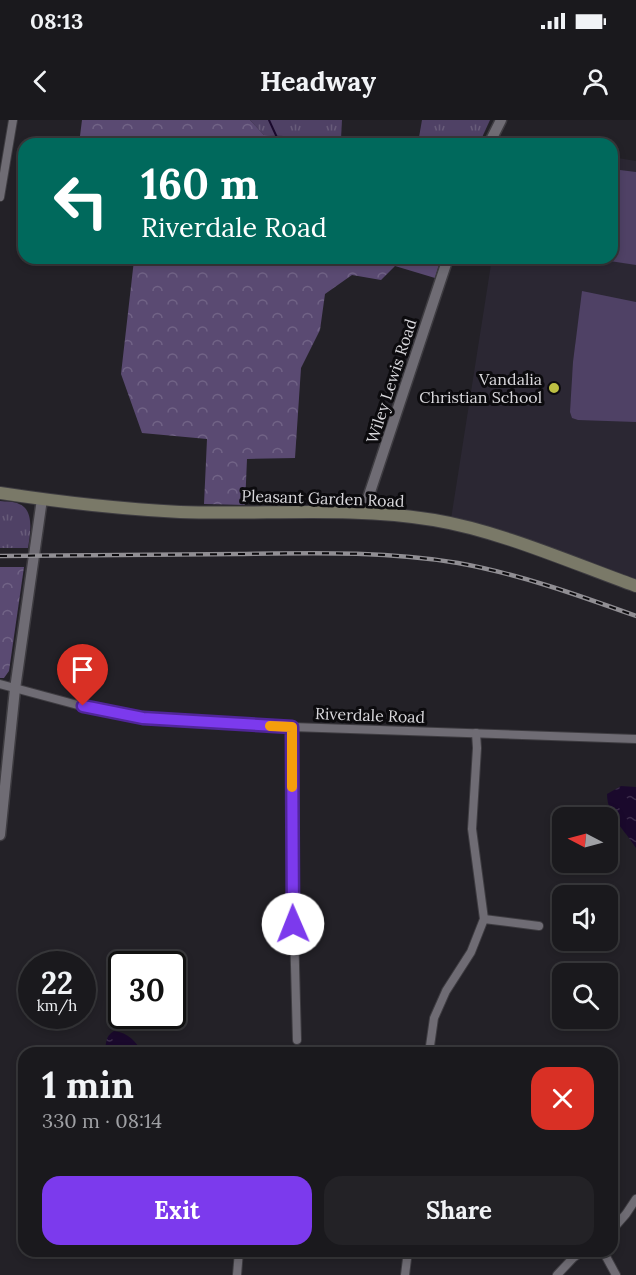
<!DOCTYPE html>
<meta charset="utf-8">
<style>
:root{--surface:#1a191d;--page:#232226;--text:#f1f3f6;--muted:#9fa0a4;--line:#38383b;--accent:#7c3aed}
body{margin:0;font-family:Lora,serif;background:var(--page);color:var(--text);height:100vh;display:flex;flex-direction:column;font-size:22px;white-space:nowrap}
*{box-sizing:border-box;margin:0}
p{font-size:20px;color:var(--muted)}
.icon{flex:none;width:33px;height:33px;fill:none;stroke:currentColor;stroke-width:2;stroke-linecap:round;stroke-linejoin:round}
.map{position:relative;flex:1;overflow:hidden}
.details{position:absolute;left:18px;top:927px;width:600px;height:210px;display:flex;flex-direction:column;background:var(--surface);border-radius:18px;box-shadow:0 3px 9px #0003,0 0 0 2px var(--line)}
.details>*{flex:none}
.top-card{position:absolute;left:18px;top:18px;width:600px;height:126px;border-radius:18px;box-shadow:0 3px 9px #0003,0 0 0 2px var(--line);background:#00695c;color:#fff;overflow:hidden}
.needle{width:39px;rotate:276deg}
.tools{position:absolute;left:552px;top:687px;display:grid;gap:12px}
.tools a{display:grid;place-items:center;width:66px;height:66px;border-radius:12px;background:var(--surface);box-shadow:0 3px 9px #0003,0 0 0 2px var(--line);font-size:30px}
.speed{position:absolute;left:18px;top:831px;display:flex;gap:12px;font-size:30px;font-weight:700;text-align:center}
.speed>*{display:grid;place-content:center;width:78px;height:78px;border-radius:50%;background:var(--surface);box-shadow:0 3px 9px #0003,0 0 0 2px var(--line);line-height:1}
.speed small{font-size:15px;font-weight:400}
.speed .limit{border:3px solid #111;border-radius:9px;background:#fff;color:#111}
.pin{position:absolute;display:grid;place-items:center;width:51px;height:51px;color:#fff;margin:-62px -26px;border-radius:50% 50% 50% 0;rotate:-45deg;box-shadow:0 0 6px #0007}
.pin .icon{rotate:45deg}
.me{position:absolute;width:66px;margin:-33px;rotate:359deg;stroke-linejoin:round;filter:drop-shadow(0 0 4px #0008)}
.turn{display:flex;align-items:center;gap:21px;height:126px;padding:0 24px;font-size:27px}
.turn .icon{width:78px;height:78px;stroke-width:2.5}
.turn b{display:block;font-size:42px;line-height:51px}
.round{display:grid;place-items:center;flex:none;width:63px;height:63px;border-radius:18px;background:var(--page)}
.overview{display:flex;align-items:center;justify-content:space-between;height:102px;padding:0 24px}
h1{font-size:36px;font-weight:800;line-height:45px}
.button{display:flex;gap:12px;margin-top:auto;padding:12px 24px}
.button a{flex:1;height:69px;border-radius:18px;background:var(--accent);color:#fff;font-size:24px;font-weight:800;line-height:69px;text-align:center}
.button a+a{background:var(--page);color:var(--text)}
.status{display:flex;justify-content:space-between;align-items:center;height:42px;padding:0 30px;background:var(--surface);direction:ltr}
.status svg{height:16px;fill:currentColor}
header{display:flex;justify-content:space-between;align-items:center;height:78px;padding:0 24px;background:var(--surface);font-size:27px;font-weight:800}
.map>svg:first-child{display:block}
.built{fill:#2b2733}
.grass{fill:url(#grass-tufts)}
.forest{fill:url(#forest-crowns)}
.pitch{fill:#4f4165}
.water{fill:url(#water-ripples)}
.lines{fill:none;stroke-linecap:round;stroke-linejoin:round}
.stream{stroke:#1a092c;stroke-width:2}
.minor-casing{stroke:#3e3c41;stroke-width:10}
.tertiary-casing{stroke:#3e3c41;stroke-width:13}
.secondary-casing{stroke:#3e3c41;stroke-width:14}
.minor{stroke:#6f6c74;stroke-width:8}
.tertiary{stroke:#6f6c74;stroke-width:10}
.secondary{stroke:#7a7968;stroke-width:12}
.rail-casing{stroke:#908e93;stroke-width:4.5}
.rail{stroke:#0c0b0e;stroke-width:2;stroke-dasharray:7;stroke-linecap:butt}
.route-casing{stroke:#51269a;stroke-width:15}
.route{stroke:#7c3aed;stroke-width:10}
.slow{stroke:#f59e0b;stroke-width:10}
.poi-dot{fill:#bdbf43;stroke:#0c0b0e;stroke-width:2}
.labels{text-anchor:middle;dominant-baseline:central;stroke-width:6;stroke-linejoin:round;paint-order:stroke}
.poi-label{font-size:16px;fill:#d9d8dc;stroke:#0c0b0e;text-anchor:end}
.street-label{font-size:16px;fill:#d9d8dc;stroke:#0c0b0e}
</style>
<div class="status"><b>08:13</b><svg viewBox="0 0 49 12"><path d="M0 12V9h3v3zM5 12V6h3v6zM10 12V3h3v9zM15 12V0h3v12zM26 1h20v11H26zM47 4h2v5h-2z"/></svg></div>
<header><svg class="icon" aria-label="back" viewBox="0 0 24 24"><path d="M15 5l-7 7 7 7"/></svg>Headway<svg class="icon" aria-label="person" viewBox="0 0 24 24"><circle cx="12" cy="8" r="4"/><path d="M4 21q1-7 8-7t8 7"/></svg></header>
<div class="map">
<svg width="636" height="1155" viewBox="0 0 636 1155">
<defs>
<pattern id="grass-tufts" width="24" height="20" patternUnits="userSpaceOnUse" patternTransform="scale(1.5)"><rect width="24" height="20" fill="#4f4165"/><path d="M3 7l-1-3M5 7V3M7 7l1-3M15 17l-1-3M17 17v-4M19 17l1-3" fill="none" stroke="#685c7a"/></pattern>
<pattern id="forest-crowns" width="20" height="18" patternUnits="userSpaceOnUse" patternTransform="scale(1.5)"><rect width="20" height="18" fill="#5a4a72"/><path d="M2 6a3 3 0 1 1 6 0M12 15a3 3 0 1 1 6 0" fill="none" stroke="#716386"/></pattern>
<pattern id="water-ripples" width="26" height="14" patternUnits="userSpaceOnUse" patternTransform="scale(1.5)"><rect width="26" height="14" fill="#1a092c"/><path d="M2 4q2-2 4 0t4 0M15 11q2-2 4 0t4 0" fill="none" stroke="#3b2c4a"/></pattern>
</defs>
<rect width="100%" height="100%" fill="#232127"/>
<!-- built -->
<path class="built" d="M612 37 636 41V460L451 399 492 138H612Z"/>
<!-- grass -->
<g class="grass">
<path d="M250 0H342L341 19 264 15Z"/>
<path d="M422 0H490L479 24H424L418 23Z"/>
<path d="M0 381C6 382 14 381 19 384 35 390 30 415 28 428H0Z"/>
</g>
<!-- forest -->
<g class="forest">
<path d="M82 0H250L264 15 424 24H79Z"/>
<path d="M121 138H441L435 158 395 146 381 160 352 155 325 174 320 210 301 248 295 338 247 339 245 385 204 384 207 319 142 313 121 254 134 140Z"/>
<path d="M0 447H24L9 551 4 558H0Z"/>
</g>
<!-- pitch -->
<g class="pitch">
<path d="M612 49 636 52V145L590 138H612Z"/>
<path d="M582 171 636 182V302L578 300 572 298 570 292 573 242Z"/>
</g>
<!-- water -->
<g class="water">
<path d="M621 666 636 667V728C625 710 607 696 607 674Z"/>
<path d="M114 911C129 913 135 921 143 933H105C106 924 105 916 114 911Z"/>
</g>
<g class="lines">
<!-- stream -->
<path class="stream" d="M269 0 280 24"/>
<!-- minor casing -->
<g class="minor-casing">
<g id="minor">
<path d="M0 77 13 0"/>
<path d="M0 564 100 591 143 598 292 607 636 619"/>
<path d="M292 607V734L297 920"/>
<path d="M484 799 539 806"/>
<path d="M429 933 434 898 446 871 471 832 484 799 472 709 477 628 476 613"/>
<path d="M612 1110 626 1094 636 1079"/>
<path d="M603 1131 616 1155"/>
<path d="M237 1155 239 1131"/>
<path d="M405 1155 408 1131"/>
<path d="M557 1155 573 1138 583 1131"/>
</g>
</g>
<!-- tertiary casing -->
<g class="tertiary-casing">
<g id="tertiary">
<path d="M489 24 501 0"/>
<path d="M363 393 448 138"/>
<path d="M0 715 15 569 42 379"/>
</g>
</g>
<!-- secondary casing -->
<g class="secondary-casing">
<path id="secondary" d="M0 373C59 382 120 389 180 392 264 395 350 386 434 400 500 411 572 443 636 466"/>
</g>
<!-- minor -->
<use href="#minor" class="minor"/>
<!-- tertiary -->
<use href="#tertiary" class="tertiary"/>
<!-- secondary -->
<use href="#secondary" class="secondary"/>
<!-- rail casing -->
<g class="rail-casing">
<path id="rail" d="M0 436C80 435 160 435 240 434 313 433 386 431 458 443 519 454 578 475 636 496"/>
</g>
<!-- rail -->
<use href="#rail" class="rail"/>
</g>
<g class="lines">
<!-- route casing -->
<g class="route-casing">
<path id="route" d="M83 586 143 598 292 607 293 804"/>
</g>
<!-- route -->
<use href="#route" class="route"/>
<!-- slow -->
<path class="slow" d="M270 606 292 607V667"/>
</g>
<!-- markers -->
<circle class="poi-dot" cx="554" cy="268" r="6"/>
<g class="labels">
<!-- poi labels -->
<g class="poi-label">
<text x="542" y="259">Vandalia<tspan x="542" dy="18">Christian School</tspan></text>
</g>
<!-- street labels -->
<g class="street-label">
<text transform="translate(391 261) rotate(-72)">Wiley Lewis Road</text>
<text transform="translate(323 378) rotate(2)">Pleasant Garden Road</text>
<text transform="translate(370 595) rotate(2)">Riverdale Road</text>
</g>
</g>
</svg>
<div class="tools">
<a><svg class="needle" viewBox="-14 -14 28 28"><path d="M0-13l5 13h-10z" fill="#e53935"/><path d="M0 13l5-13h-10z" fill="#9fa0a4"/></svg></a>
<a><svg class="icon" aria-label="sound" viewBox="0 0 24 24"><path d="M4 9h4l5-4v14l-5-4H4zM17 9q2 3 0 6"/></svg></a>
<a><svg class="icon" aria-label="search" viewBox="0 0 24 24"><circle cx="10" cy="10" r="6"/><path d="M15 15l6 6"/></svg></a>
</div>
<div class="speed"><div>22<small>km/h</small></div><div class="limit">30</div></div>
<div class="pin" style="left:83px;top:586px;background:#d93025"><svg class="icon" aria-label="arrive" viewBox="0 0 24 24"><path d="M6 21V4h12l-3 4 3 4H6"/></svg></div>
<svg class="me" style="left:293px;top:804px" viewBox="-20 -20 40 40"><circle r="19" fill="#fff"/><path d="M0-13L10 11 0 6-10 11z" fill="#7c3aed"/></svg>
<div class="top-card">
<div class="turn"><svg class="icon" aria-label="left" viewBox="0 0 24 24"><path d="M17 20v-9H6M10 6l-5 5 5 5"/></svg><div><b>160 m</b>Riverdale Road</div></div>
</div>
<section class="details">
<div class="overview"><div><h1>1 min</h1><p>330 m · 08:14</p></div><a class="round" style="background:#d93025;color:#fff"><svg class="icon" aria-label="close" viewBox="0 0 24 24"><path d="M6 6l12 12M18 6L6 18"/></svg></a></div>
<div class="button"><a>Exit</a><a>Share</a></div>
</section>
</div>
